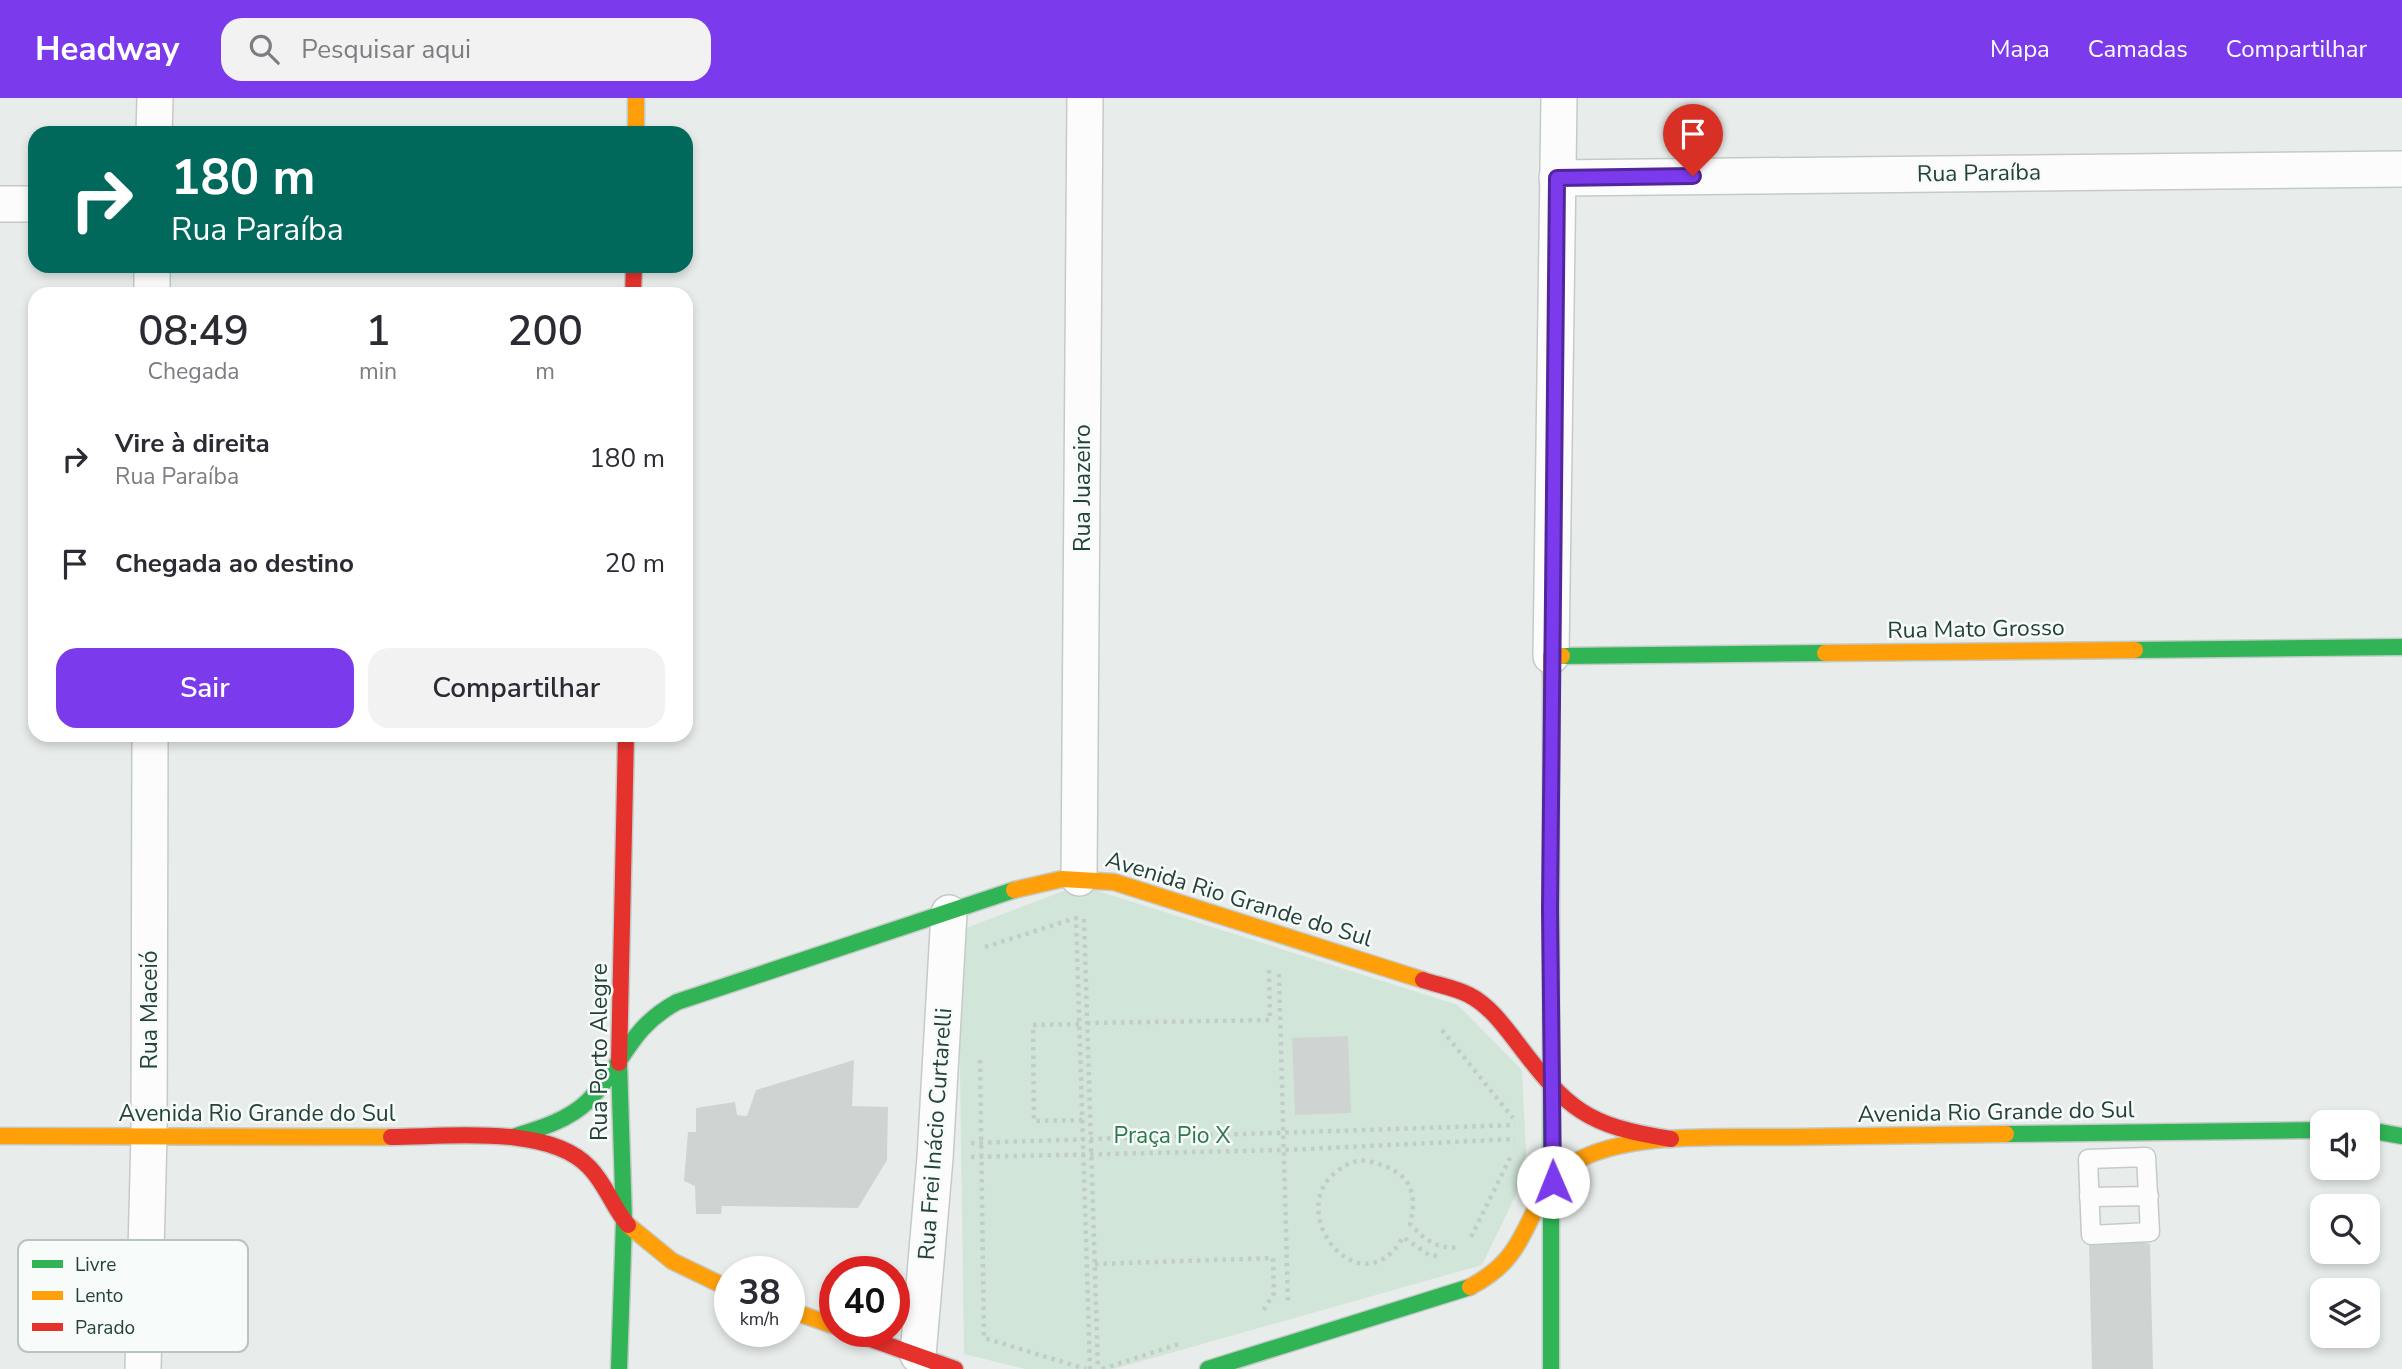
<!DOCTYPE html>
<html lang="pt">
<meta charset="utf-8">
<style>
:root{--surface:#fff;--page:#f2f2f3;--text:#2b2b33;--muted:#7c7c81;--accent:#7c3aed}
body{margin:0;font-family:"Nunito Sans",sans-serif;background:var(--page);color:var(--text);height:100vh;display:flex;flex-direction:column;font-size:26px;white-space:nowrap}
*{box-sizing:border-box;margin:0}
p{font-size:23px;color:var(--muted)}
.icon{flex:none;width:38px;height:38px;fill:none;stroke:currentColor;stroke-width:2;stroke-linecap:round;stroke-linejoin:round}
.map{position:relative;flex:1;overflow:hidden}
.details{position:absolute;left:28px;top:189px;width:665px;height:455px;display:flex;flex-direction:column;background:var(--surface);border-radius:21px;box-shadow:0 4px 10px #0003}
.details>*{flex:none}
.hud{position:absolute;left:28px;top:28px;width:665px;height:147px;border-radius:21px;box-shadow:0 4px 10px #0003;background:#00695c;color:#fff;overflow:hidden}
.tools{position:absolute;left:2310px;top:1012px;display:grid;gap:14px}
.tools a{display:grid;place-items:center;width:70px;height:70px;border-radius:14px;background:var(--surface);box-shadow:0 4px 10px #0003;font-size:35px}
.speed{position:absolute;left:714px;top:1158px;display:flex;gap:14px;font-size:35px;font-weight:700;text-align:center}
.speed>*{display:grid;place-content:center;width:91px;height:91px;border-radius:50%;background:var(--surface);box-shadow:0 4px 10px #0003;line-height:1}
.speed small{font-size:18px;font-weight:400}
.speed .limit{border:10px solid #d22;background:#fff;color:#111}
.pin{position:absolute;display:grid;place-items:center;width:60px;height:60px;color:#fff;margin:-72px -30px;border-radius:50% 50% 50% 0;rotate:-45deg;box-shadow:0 0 7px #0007}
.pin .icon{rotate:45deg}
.me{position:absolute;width:77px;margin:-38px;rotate:359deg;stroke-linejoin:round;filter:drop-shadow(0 0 5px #0008)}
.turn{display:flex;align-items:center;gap:24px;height:147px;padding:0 28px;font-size:32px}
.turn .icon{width:91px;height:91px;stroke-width:2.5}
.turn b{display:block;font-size:49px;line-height:60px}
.eta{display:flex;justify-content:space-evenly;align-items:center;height:119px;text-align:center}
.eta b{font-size:42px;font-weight:600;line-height:49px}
.cta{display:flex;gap:14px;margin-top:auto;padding:14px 28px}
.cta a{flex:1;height:80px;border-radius:21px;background:var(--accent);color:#fff;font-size:28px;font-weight:600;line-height:80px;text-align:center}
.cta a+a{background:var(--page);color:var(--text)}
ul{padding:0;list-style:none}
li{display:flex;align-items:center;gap:21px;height:105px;padding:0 28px}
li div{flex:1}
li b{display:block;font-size:26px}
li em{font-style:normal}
header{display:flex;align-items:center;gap:42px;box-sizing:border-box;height:98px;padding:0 35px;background:var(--accent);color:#fff}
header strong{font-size:33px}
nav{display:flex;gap:38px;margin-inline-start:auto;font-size:24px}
.search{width:490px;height:63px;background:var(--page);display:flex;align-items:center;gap:18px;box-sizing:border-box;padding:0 24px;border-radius:21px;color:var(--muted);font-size:26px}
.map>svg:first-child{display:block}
.green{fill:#d1e6d8}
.building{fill:#cfd4d2}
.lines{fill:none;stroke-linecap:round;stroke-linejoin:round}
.lane-casing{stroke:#c5cac8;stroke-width:21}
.street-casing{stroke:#c5cac8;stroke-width:38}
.fast-casing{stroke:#c3cbc8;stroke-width:19}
.slow-casing{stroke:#c3cbc8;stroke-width:19}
.jam-casing{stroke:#c3cbc8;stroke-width:19}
.path{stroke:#c3ccca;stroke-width:4.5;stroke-dasharray:3.5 5;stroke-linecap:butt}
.lane{stroke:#fcfcfc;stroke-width:18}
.street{stroke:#fcfcfc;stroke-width:35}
.fast{stroke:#30b455;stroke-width:16}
.slow{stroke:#ff9f0a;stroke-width:16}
.jam{stroke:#e5322d;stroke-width:16}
.route-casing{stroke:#51269a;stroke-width:18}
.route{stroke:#7c3aed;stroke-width:12}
.labels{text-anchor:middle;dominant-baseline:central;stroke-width:5;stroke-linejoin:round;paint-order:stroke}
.street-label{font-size:23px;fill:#24423a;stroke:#f7fbf9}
.park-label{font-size:23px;fill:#2d7a4b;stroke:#f7fbf9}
.key{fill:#f7fbf9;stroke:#b8c4c0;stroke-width:2}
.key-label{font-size:19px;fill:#24423a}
</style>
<header>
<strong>Headway</strong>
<div class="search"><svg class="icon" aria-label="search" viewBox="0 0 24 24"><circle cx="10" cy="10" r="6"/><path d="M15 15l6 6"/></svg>Pesquisar aqui</div>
<nav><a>Mapa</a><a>Camadas</a><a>Compartilhar</a></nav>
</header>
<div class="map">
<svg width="2402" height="1271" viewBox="0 0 2402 1271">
<rect width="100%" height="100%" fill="#e8edeb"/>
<!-- green -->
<path class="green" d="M1079 787 1458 907 1522 972 1527 1074 1482 1167 1114 1271H1025L964 1256 958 833Z"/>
<!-- building -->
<g class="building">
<path d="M1348 938 1351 1015 1295 1017 1292 940Z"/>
<path d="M854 962 852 1008 888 1009 887 1062 858 1110 722 1108 721 1116H696L695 1088 684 1083 688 1034H696V1010L735 1004 737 1017 747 1018 756 992Z"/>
<path d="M2119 1139 2150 1146 2153 1271H2092L2089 1147Z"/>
</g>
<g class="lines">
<!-- lane casing -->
<g class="lane-casing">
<g id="lane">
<path d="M2146 1059 2150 1134 2091 1137 2088 1061Z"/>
<path d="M2089 1099 2149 1098"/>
</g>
</g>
<!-- street casing -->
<g class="street-casing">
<g id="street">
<path d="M154 35 155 0"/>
<path d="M1557 80 2402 71"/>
<path d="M0 106H35"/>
<path d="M152 196V168"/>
<path d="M1551 558 1559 0"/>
<path d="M1079 780 1085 0"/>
<path d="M918 1257 935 1060 949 815"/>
<path d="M143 1271 149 1037 150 637"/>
</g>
</g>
<!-- fast casing -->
<g class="fast-casing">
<g id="fast">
<path d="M2135 552 2402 549"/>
<path d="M1562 558 1825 555"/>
<path d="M1551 872V1271"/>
<path d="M2368 1032 2402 1038"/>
<path d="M2006 1036 2322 1032"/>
<path d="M513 1039C538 1031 567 1023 587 1004 623 969 627 931 677 904L1014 792"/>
<path d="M619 1271 624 1123 619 965"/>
<path d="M1208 1271 1470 1189"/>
</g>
</g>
<!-- slow casing -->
<g class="slow-casing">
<g id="slow">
<path d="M636 0V35"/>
<path d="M1825 555 2135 552"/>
<path d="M1014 792 1062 781 1114 784 1423 882"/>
<path d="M1551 872V558H1562"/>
<path d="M0 1038 391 1039"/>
<path d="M628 1127 672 1163 730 1191"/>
<path d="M1470 1189C1483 1182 1494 1175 1504 1164 1532 1134 1536 1088 1573 1065 1628 1032 1730 1040 1793 1039 1864 1038 1935 1037 2006 1036"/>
<path d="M789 1212 835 1228"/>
</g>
</g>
<!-- jam casing -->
<g class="jam-casing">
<g id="jam">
<path d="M633 196 634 168"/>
<path d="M1423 882C1438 887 1456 890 1469 897 1489 907 1505 929 1518 946 1568 1012 1587 1028 1671 1041"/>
<path d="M619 965 626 637"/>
<path d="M391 1039C447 1039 548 1026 589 1069 606 1086 613 1110 628 1127"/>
<path d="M851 1234 955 1271"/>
</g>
</g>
<!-- path -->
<g class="path">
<path d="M1084 821 1098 1271"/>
<path d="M985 849 1076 820 1090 1271"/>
<path d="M1279 876 1288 1207"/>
<path d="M1087 925 1270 922 1269 872"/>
<path d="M1079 926 1033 927 1034 1023 1082 1022"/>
<path d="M1442 932 1513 1020"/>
<path d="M980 962 984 1240 1086 1271"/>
<path d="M971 1045 1515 1027"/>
<path d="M971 1059 1285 1052 1515 1041"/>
<path d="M1471 1139 1512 1056"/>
<path d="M1437 1158 1429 1157 1403 1139C1362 1213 1282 1115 1337 1073 1348 1065 1358 1060 1372 1064 1407 1073 1419 1090 1410 1126 1424 1141 1438 1152 1459 1149"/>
<path d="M1095 1166 1273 1160 1274 1195 1263 1213"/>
<path d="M1102 1271 1179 1246"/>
</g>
<!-- lane -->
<use href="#lane" class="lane"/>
<!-- street -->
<use href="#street" class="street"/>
<!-- fast -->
<use href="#fast" class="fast"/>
<!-- slow -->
<use href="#slow" class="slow"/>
<!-- jam -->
<use href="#jam" class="jam"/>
</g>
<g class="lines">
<!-- route casing -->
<g class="route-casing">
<path id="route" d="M1553 1084 1550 811 1557 80 1693 78"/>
</g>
<!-- route -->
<use href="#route" class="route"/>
</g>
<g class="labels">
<!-- street labels -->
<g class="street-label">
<text transform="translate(1979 75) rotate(-1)">Rua Paraíba</text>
<text transform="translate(1082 390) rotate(-90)">Rua Juazeiro</text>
<text transform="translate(1976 531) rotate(-1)">Rua Mato Grosso</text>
<text transform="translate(1239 801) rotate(17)">Avenida Rio Grande do Sul</text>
<text transform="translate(149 912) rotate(-90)">Rua Maceió</text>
<text transform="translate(599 954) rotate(-90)">Rua Porto Alegre</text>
<text transform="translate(1996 1014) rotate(-1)">Avenida Rio Grande do Sul</text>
<text x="257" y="1015">Avenida Rio Grande do Sul</text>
<text transform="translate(935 1036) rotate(-86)">Rua Frei Inácio Curtarelli</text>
</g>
<!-- park labels -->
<g class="park-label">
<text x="1172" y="1037">Praça Pio X</text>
</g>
</g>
<!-- legend -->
<rect x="18" y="1142" width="230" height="112" rx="10" class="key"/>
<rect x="32" y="1162" width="31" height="8" fill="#30b455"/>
<rect x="32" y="1193" width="31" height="9" fill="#ff9f0a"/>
<rect x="32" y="1225" width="31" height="8" fill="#e5322d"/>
<g class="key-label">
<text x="75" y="1173">Livre</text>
<text x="75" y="1204">Lento</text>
<text x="75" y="1236">Parado</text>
</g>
</svg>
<div class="tools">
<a><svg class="icon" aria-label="sound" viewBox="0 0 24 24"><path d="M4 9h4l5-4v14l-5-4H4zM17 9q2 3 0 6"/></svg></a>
<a><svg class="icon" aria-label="search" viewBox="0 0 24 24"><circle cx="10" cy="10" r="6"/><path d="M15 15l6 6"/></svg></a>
<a><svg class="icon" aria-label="layers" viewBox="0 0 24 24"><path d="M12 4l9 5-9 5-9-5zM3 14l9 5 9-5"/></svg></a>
</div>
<div class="speed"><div>38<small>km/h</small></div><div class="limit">40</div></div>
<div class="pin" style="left:1693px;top:78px;background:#d93025"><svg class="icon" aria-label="arrive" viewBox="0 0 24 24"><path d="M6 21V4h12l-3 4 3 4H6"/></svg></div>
<svg class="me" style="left:1553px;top:1084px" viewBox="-20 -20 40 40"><circle r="19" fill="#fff"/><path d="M0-13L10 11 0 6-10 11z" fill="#7c3aed"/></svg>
<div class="hud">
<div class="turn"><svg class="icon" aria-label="right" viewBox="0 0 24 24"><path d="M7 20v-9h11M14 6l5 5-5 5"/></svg><div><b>180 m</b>Rua Paraíba</div></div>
</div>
<section class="details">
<div class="eta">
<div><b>08:49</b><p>Chegada</p></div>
<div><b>1</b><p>min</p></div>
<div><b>200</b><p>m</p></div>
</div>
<ul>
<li><svg class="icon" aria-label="right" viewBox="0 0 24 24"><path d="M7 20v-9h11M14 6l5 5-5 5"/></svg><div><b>Vire à direita</b><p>Rua Paraíba</p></div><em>180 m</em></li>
<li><svg class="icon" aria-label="arrive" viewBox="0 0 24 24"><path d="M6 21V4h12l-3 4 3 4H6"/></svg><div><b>Chegada ao destino</b></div><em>20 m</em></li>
</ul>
<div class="cta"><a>Sair</a><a>Compartilhar</a></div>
</section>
</div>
